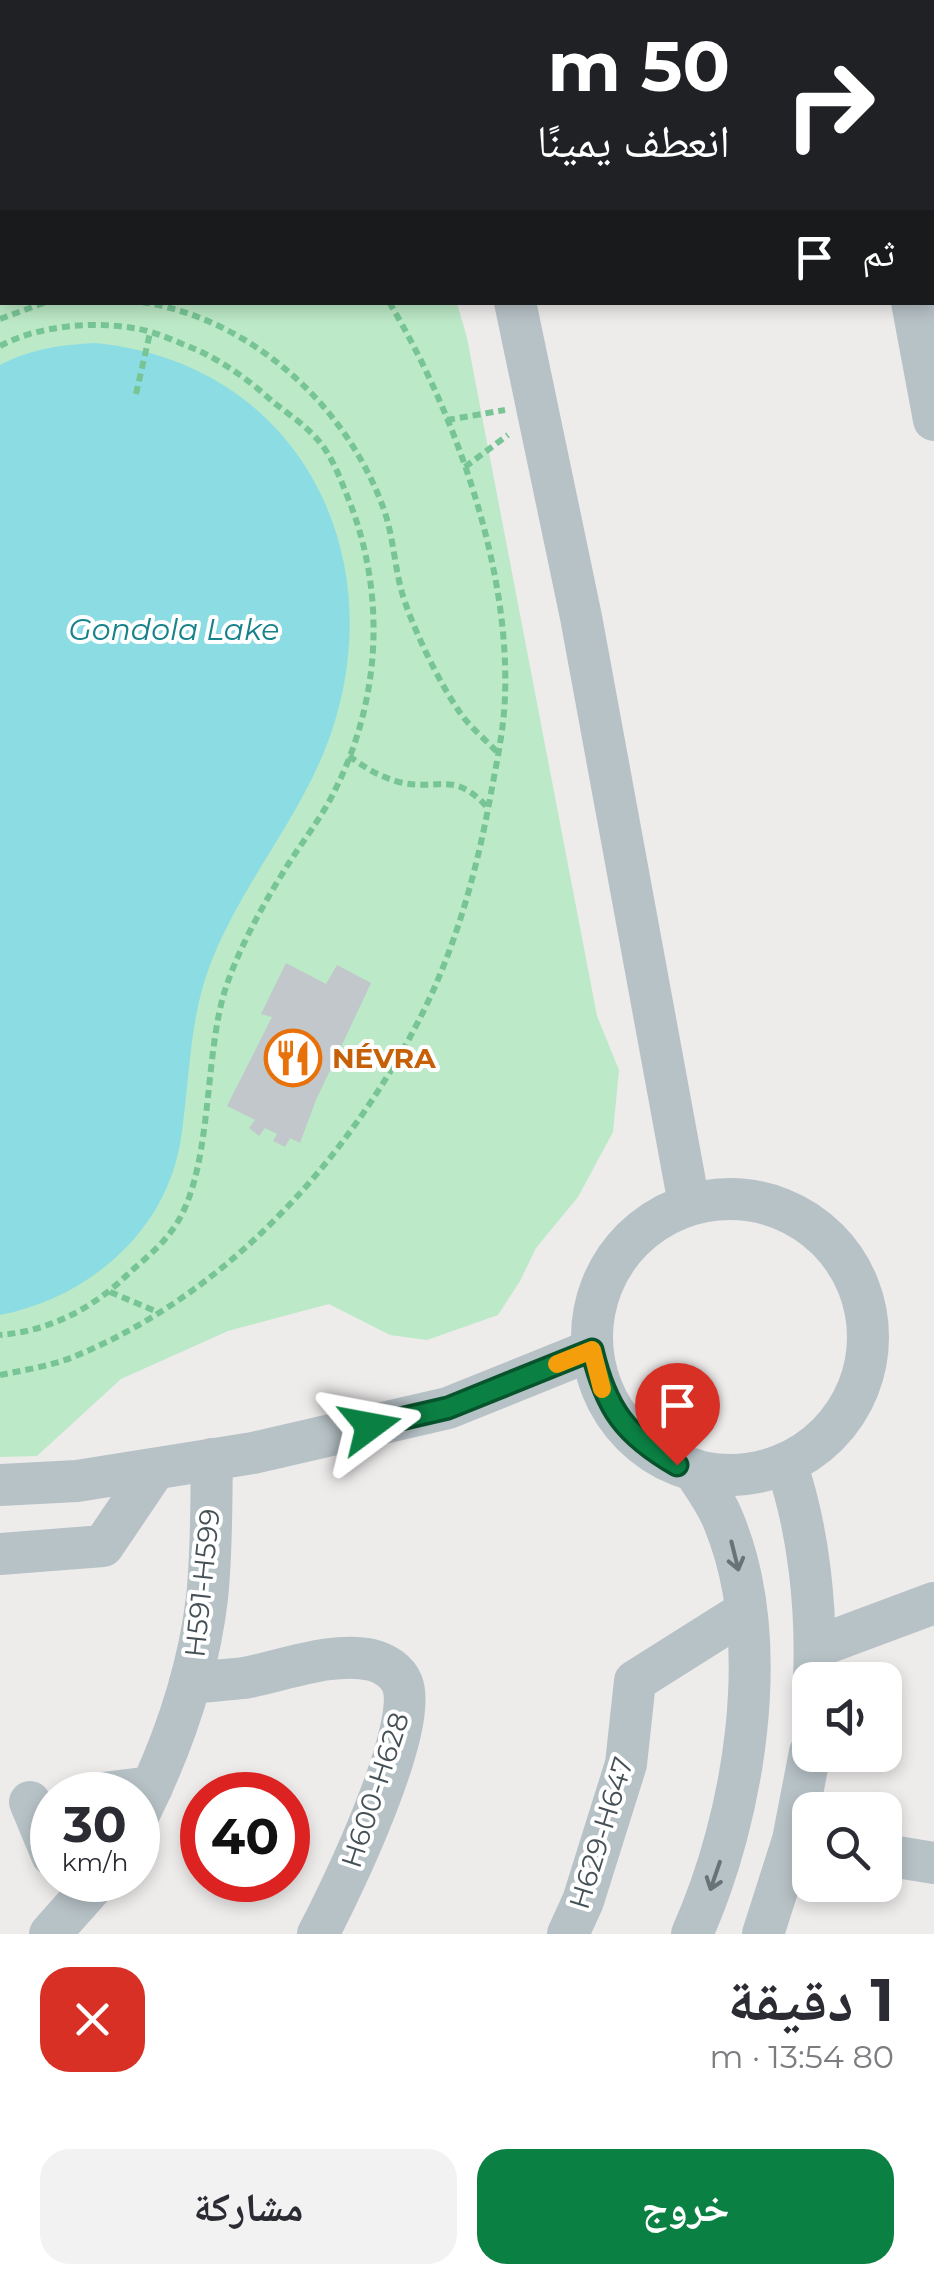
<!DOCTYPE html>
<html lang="ar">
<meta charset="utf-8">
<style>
:root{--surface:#fff;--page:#f2f2f3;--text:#2b2b33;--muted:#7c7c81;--accent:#0b8043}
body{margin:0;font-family:Montserrat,"Noto Naskh Arabic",sans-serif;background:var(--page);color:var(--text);direction:rtl;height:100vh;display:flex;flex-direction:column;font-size:38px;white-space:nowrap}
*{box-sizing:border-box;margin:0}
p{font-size:32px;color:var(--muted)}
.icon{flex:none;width:55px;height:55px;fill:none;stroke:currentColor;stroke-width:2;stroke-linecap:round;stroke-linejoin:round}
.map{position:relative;height:1934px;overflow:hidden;direction:ltr}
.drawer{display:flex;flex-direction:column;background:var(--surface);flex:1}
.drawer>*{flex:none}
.hud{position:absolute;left:0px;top:0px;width:935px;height:305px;box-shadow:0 5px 15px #0003;direction:rtl;background:#202124;color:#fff;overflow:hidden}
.fabs{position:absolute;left:792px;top:1662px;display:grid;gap:20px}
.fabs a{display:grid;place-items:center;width:110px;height:110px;border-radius:20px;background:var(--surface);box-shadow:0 5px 15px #0003;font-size:50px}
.speed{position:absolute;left:30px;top:1772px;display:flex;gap:20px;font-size:50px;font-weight:700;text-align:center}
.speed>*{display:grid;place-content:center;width:130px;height:130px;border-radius:50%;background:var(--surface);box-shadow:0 5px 15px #0003;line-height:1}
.speed small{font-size:25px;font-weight:400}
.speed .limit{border:15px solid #d22;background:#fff;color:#111}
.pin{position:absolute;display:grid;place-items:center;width:85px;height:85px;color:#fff;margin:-102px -42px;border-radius:50% 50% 50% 0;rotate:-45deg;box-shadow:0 0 10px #0007}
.pin .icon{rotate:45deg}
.me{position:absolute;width:110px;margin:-55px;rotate:77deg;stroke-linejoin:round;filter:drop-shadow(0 0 8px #0008)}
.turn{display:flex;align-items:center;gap:35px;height:210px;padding:0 40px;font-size:45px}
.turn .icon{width:130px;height:130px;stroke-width:2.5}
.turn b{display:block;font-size:70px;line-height:85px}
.then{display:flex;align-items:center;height:95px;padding:0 40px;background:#0003;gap:20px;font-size:38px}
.round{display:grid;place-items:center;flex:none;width:105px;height:105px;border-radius:30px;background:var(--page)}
.overview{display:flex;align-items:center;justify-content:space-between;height:170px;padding:0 40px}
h1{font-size:60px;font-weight:700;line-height:75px}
.cta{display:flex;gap:20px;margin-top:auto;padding:20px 40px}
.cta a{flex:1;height:115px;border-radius:30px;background:var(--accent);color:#fff;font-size:40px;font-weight:700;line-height:115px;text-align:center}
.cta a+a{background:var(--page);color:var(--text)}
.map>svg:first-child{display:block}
.green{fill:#bce9c7}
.water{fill:#8cdce3}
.building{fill:#c2c7cb}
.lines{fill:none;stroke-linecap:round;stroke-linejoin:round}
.path{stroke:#77c494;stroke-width:6;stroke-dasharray:8 5;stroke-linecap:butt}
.minor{stroke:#b7c2c7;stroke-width:42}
.oneway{stroke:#677379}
.route-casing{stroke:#07532c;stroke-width:25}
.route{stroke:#0b8043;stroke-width:18}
.slow{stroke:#f59e0b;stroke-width:18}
.labels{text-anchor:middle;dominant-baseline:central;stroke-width:8;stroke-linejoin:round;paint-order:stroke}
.food-label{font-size:28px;font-weight:bold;fill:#c56008;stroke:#fff;text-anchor:start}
.street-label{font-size:28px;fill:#455157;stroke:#fff}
.water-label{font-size:30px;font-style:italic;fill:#16828a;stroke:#fff}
</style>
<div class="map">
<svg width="934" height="1934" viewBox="0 0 934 1934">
<rect width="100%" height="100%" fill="#eeebeb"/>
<!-- green -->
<path class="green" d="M0 0H292L293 2H2V302L457 303 467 338 597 1016 619 1070 613 1132 578 1197 536 1248 520 1281 498 1315 427 1340 390 1335 329 1304 228 1331 121 1379 37 1456 0 1457Z"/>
<!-- water -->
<path class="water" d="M94 343C303 362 400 565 324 752 293 827 239 889 210 965 188 1022 190 1085 180 1144 164 1234 87 1298 0 1315V365C30 349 61 345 94 343Z"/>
<!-- building -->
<path class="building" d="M286 963 326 984 337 965 371 983 316 1100 300 1143 290 1138 285 1147 273 1141 277 1134 265 1128 259 1136 249 1128 255 1120 227 1106 272 1017 261 1014Z"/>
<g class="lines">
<!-- path -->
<g class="path">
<path d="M195 2 196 0"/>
<path d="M0 175 2 174"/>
<path d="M142 302C251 319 345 404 383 507 393 534 394 562 401 589 410 623 440 685 461 714 471 728 486 740 498 753"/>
<path d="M0 319 46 302"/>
<path d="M0 346C37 326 91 321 133 328 155 331 177 342 197 350 224 362 250 381 272 401 287 413 305 425 318 440 331 455 339 475 346 493 386 588 382 694 337 786 324 814 305 838 289 863 265 901 242 942 227 984 202 1055 215 1177 170 1233 158 1249 141 1262 127 1275 92 1309 49 1331 0 1335"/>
<path d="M136 394 150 333"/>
<path d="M447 420 505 410"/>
<path d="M465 467 508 435"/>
<path d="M349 756C364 767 380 777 399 782 439 792 453 769 488 808"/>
<path d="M110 1292 160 1313"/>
<path d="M0 1375C24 1370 51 1366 73 1357 224 1296 344 1165 418 1022 455 951 477 871 491 793 497 761 504 728 505 696 510 567 455 412 389 302"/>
</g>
<!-- minor -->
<g class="minor">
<path d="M451 0 452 2"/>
<path d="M857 0V2"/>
<path d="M515 302 581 617 689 1204"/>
<path d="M912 302 934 420"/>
<circle cx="730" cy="1337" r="138"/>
<path d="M786 1464C809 1530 817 1610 814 1680"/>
<path d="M0 1485 77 1481 253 1453 448 1408 592 1350"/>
<path d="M0 1554 103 1546 155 1469"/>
<path d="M816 1647 934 1603"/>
<path d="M190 1683C208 1681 226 1680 244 1678 283 1671 332 1651 372 1660 384 1663 397 1671 402 1683 420 1726 341 1891 318 1934"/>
<path d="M86 1795 152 1787"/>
<path d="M30 1802 52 1855"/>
<path d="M138 1816C172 1748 198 1674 207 1598 212 1552 211 1505 212 1459"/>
<path d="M885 1855 934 1863"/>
<path d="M50 1934 98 1880"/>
<path d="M568 1934 583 1901 626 1764 635 1681 746 1611"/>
<path d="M692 1934C744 1817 774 1644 724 1522 717 1503 704 1486 693 1469"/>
<path d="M763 1934 793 1840 810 1752"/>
</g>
</g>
<!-- one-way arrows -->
<defs><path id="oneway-shaft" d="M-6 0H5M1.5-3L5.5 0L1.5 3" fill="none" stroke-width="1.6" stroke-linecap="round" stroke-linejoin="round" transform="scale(2.5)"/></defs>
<g class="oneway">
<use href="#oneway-shaft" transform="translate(735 1556) rotate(76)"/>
<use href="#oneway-shaft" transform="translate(715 1876) rotate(109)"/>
</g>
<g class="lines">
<!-- route casing -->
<g class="route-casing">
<path id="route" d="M370 1426 448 1408 592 1350C606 1409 625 1435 677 1465"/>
</g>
<!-- route -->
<use href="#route" class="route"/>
<!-- slow -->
<path class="slow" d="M557 1364 592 1350 602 1389"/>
</g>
<!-- icons -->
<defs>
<g id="restaurant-ring" transform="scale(2.875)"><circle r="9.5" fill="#fff" stroke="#e8710a" stroke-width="1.5"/><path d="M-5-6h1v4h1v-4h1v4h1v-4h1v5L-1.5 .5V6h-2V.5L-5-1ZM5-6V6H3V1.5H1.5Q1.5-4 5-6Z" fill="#e8710a"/></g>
</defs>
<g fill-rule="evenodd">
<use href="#restaurant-ring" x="293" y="1058"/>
</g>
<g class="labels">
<!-- food labels -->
<g class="food-label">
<text x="332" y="1058">NÉVRA</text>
</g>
<!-- street labels -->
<g class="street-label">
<text transform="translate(202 1583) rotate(-84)">H591-H599</text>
<text transform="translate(375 1790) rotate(-72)">H600-H628</text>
<text transform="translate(601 1833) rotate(-73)">H629-H647</text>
</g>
<!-- water labels -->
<g class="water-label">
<text x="174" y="629">Gondola Lake</text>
</g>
</g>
</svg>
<div class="fabs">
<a><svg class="icon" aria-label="sound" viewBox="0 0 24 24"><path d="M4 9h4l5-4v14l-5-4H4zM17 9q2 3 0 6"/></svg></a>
<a><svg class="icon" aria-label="search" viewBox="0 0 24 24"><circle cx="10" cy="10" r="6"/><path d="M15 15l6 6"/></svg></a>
</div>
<div class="speed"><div>30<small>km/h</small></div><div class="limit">40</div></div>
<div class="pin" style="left:677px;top:1465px;background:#d93025"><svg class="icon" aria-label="arrive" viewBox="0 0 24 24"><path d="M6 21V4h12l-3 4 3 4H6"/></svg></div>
<svg class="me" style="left:370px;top:1426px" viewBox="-20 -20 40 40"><path d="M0-17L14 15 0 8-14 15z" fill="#0b8043" stroke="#fff" stroke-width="4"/></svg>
<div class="hud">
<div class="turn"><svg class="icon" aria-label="right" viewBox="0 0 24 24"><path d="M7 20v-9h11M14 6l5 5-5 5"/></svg><div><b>50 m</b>انعطف يمينًا</div></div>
<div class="then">ثم<svg class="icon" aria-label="arrive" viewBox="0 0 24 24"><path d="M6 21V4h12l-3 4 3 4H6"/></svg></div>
</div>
</div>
<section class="drawer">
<div class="overview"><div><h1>1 دقيقة</h1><p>80 m · 13:54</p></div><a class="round" style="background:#d93025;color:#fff"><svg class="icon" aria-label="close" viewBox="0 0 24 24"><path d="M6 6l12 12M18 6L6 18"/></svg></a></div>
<div class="cta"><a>خروج</a><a>مشاركة</a></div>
</section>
